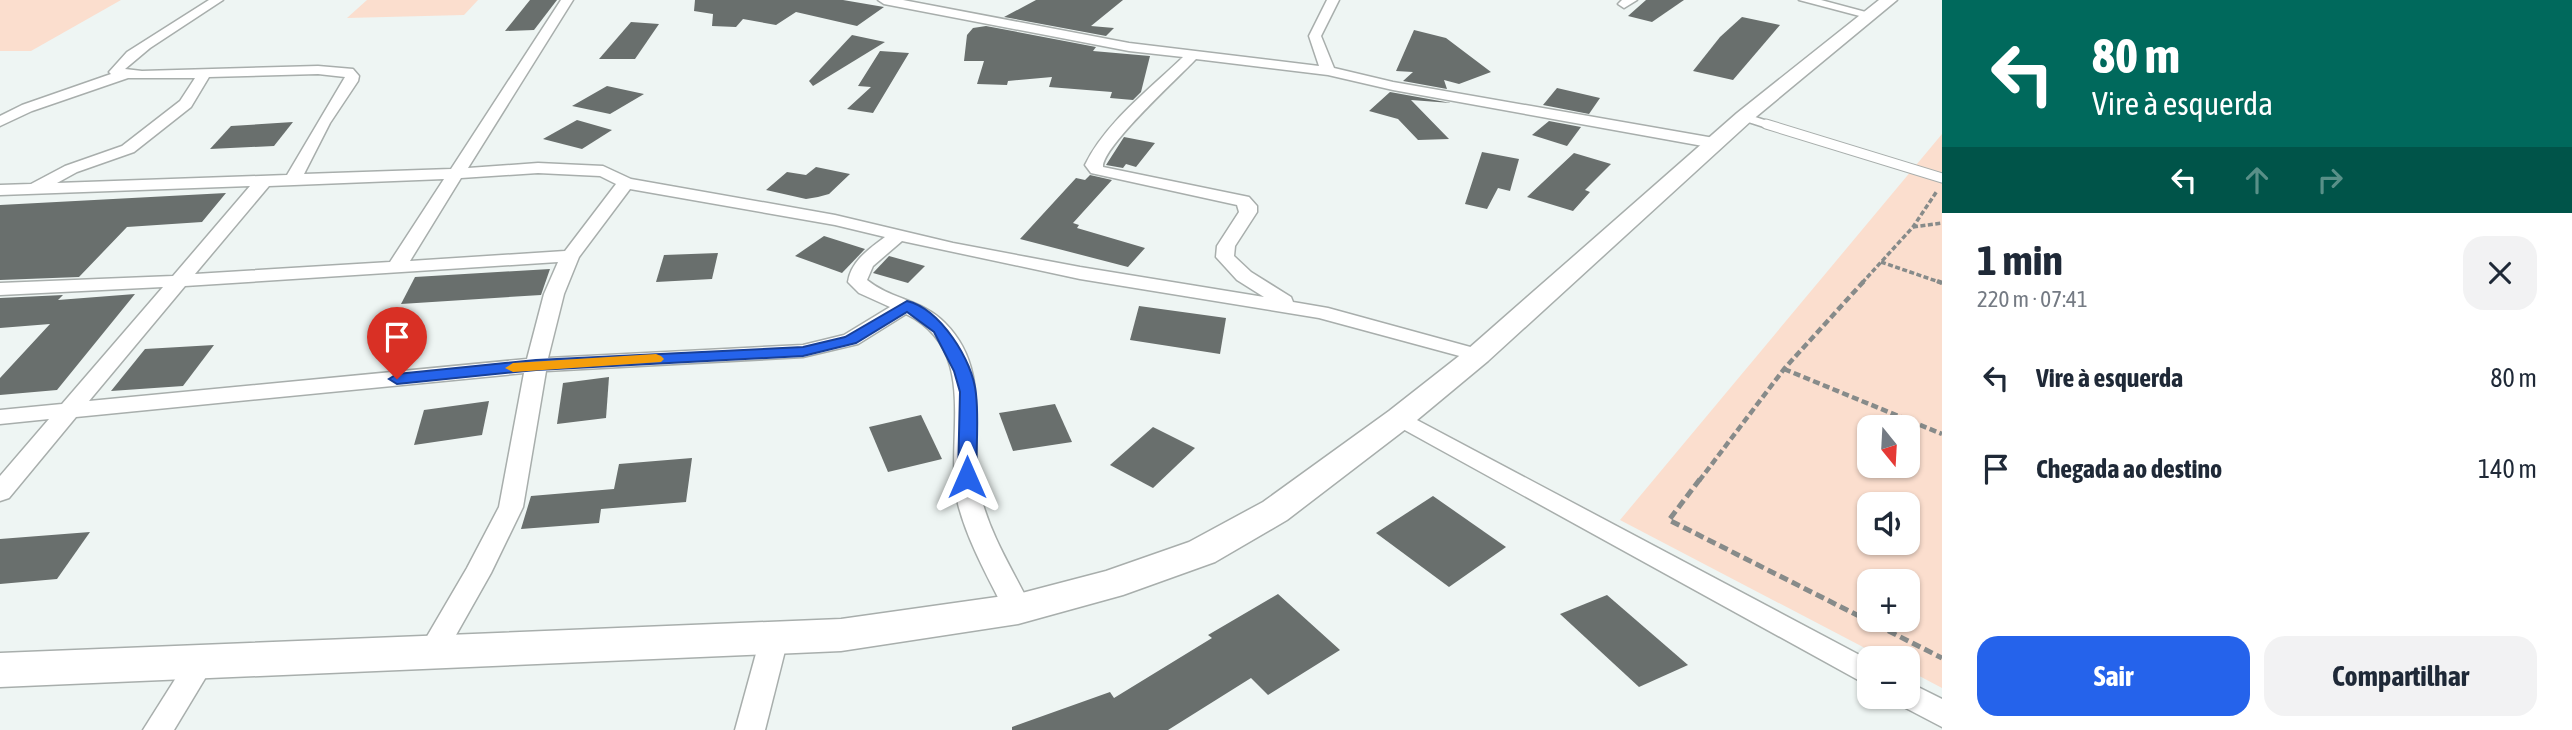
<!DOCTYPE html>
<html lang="pt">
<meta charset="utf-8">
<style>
:root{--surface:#fff;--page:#f2f2f3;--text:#1f2937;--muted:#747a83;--accent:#2563eb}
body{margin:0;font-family:"Asap Condensed",sans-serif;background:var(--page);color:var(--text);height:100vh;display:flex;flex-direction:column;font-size:26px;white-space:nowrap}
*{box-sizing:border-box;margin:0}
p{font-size:23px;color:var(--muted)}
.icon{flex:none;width:38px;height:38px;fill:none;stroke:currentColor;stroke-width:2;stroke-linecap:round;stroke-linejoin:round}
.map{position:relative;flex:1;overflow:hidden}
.side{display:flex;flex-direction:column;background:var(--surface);width:630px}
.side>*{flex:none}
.top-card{background:#00695c;color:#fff;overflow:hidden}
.needle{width:46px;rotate:162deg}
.tools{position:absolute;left:1857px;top:415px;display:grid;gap:14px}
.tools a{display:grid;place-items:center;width:63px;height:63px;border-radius:14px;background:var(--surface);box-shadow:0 2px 5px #0004;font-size:35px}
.pin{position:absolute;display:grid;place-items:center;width:60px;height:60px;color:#fff;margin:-72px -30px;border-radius:50% 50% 50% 0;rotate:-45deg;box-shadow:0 0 7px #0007}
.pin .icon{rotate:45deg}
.me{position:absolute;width:77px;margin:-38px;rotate:0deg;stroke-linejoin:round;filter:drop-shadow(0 0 5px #0008)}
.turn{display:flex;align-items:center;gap:24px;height:147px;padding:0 35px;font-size:32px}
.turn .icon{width:91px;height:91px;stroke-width:2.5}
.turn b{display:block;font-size:49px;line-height:60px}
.lanes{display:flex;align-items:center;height:66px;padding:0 35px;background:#0003;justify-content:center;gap:35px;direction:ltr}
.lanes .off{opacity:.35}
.round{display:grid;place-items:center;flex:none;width:74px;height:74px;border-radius:21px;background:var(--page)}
.head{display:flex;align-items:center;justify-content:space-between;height:119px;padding:0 35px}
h1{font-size:42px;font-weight:700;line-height:52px}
.primary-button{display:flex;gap:14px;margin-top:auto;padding:14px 35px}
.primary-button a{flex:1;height:80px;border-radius:21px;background:var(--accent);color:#fff;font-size:28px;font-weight:700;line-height:80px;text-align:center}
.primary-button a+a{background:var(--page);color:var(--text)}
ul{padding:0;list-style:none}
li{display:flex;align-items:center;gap:21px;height:91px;padding:0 35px}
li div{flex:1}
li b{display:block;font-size:26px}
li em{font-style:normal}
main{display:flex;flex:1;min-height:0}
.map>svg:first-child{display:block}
.green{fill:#fbdece;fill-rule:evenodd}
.building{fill:#696f6d}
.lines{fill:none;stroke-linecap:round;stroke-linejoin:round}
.service-far1-casing{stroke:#a8aeac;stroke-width:10}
.service-casing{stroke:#a8aeac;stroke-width:11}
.minor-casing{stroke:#a8aeac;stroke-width:3}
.secondary-casing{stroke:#a8aeac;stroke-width:3}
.path-far2{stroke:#878b8a;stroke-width:3.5;stroke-dasharray:5 2.5;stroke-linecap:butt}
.path-far1{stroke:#878b8a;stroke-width:4.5;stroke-dasharray:7 3.5;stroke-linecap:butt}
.path{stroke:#878b8a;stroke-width:5;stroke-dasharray:9 4.5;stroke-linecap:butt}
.service-far1{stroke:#fff;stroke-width:7}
.service{stroke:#fff;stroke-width:9}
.minor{fill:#fff;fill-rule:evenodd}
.secondary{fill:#fff;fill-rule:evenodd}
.route{fill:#2563eb;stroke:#184099;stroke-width:2}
.slow{fill:#f59e0b}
</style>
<main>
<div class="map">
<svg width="1942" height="730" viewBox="0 0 1942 730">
<rect width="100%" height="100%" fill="#eef5f3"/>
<!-- green -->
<g class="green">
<path d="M0 0H121L31 51H0Z"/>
<path d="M367 0H478L464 15 347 18Z"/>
<path d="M1942 134V688L1908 670V658H1884L1620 520ZM1869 427H1908V466H1869ZM1869 504H1908V542H1869ZM1869 581H1908V620H1869Z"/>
</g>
<!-- building -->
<g class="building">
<path d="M530 0H557L534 30 505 31Z"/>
<path d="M695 0H843L884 7 857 26 796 12 776 25 743 19 736 27 712 26 713 14 694 11Z"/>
<path d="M1036 0H1123L1091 26 1114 28 1106 36 1004 17Z"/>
<path d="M1646 0H1684L1652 22 1628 16Z"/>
<path d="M1742 17 1780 25 1733 80 1693 71 1720 37Z"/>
<path d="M631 22 659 24 635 59H599Z"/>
<path d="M986 26 1096 47 1093 51 1150 56 1141 92 1133 100 1110 98 1112 92 1049 87 1052 77 1008 81 1007 85 977 84 984 61H964L967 35 973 28Z"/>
<path d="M1414 30 1446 38 1491 72 1459 84 1444 80 1447 89 1403 81 1413 72 1396 71Z"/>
<path d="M852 35 885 42 813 86 809 81Z"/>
<path d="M880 51 909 53 873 113 847 109 871 87 858 86Z"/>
<path d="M607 86 644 94 610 114 572 106Z"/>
<path d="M1557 88 1600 98 1589 114 1543 105Z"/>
<path d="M1390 92 1451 103 1411 100 1449 139 1418 140 1398 119 1369 111Z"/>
<path d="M577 120 612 130 582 149 543 139Z"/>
<path d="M1549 121 1581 127 1567 146 1532 135Z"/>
<path d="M293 122 274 146 210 149 231 126Z"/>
<path d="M1124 137 1155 143 1136 167 1126 164 1123 168 1106 165Z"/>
<path d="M1482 152 1519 159 1510 191 1498 188 1487 209 1465 204Z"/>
<path d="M1574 153 1611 164 1585 190 1590 192 1573 211 1527 197Z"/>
<path d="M816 167 850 174 829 194 818 197 806 199 766 190 787 172 806 175Z"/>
<path d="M1090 175 1112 180 1073 223 1079 225 1077 228 1145 248 1128 267 1020 239 1076 178 1085 180Z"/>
<path d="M226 193 202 222 127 227 79 277 0 280V205Z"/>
<path d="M824 236 865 249 842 273 795 256Z"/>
<path d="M718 253 712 279 656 282 664 255Z"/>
<path d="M889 256 925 266 908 283 873 273Z"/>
<path d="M550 269 541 295 401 304 415 277Z"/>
<path d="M135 294 57 390 0 395V378L50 324 0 328V298L63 295 58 300Z"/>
<path d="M1139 306 1226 318 1220 354 1130 340Z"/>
<path d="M214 345 183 386 111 391 145 349Z"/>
<path d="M609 377 606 418 557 424 563 383Z"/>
<path d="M489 401 482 435 414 445 424 410Z"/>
<path d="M1055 404 1072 442 1013 451 999 413Z"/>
<path d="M921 415 942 459 888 472 869 427Z"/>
<path d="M1153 427 1195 448 1153 488 1110 465Z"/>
<path d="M692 458 686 502 601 509 599 523 521 529 531 496 614 489 619 464Z"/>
<path d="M1433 496 1506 547 1449 587 1376 533Z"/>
<path d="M90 532 57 579 0 584V539Z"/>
<path d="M1278 594 1340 650 1268 695 1251 678 1168 730H1012V727L1110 692 1114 698 1212 638 1208 635Z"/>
<path d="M1607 595 1688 665 1639 687 1560 614Z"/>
</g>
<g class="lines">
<!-- service-far1 casing -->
<g class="service-far1-casing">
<path id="service-far1" d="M1744 117 1772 126"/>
</g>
<!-- service casing -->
<g class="service-casing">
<path id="service" d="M1766 124 1942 178"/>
</g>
<!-- minor casing -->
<g class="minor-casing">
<g id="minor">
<path d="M209 0H223L150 48 125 69 142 71 318 66 353 69 359 76 358 81 330 123 304 174 451 169 561 0H573L468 168 538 163 603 166 631 179 835 215 953 243 1080 267 1264 297 1237 280 1216 257 1217 246 1239 212 1237 205 1091 173 1085 165C1105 123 1150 89 1183 57L1129 51 884 4 878 0H903L1129 43 1319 66 1309 36 1327 0H1339L1321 36 1334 68 1393 82 1714 138 1722 143 1714 148 1393 90 1328 75 1196 59C1179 77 1102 147 1103 167L1249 197 1257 206V212L1235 246 1234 256 1251 272 1291 297 1293 302 1328 308 1485 351 1488 355 1485 359 1478 361 1319 318 1080 279 902 241 873 266 867 280C892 300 923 300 945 323 994 372 967 437 981 497 991 537 1014 572 1032 609L1028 617 1018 620 1008 617C990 581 968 543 958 504 943 439 982 351 906 314L858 344 803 357 546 371 523 507 491 573 443 658 433 662 423 658 419 650 467 568 499 507 524 373 76 417 9 498 0 501V476L49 419 0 424V410L62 404 163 287 0 295V283L173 276 250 186 0 195V185L31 184 65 166 122 146 180 101 195 78H128L32 111 0 126V116L22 105 111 74 109 72 127 52ZM318 74 345 77 287 175 57 183 77 172 134 152 191 107 209 77ZM538 173 600 176 616 184 565 251 410 261 461 178ZM444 179 390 262 195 274 269 186ZM630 189 835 225 885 237C869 249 851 261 848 282L859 293 890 307 844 335 803 345 548 358 564 294 579 257ZM558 262 544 294 527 359 89 401 185 286Z"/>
<path d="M1622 0H1637L1624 8 1618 4Z"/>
<path d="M1799 0H1821L1877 15 1871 19Z"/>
<path d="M1400 411 1869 660V686L1392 423 1389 418 1392 413Z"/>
<path d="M774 628 784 631 788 639 765 730H735L760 639 764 631Z"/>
<path d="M201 650 211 654 215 662 174 730H143L191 654Z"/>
<path d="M1908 682 1942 699V727L1898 704 1894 696H1908Z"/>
</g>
</g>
<!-- secondary casing -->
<g class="secondary-casing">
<path id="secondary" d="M1879 0H1897L1751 121 1488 361 1411 425 1287 520 1215 562 1123 595 1018 624 841 651 0 687V653L841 619 1018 594 1106 571 1189 542 1263 502 1389 411 1468 349 1737 113Z"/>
</g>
<!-- path-far2 -->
<g class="path-far2">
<path d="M1913 227 1942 223"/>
<path d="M1881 262 1942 283"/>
<path d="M1862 283 1913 227 1937 191"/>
</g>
<!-- path-far1 -->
<g class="path-far1">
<path d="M1937 281 1942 283"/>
<path d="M1784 369 1942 434"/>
<path d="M1699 481 1784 369 1864 281"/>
</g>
<!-- path -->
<path class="path" d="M1700 479 1669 520 1942 658"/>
<!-- service-far1 -->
<use href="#service-far1" class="service-far1"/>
<!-- service -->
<use href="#service" class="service"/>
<!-- minor -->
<use href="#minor" class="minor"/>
<!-- secondary -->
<use href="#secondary" class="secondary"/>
</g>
<!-- route -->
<path class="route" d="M907 301C940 309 973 360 976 394 979 421 976 449 976 477L973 481H961L958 477 960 392 954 371 934 332 907 312 856 343 803 356 536 370 397 384 389 379 397 374 536 360 803 347 845 337Z"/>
<!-- slow -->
<path class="slow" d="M656 354 661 356 664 359 661 362 513 372 505 368 513 363Z"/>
</svg>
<div class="tools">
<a><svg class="needle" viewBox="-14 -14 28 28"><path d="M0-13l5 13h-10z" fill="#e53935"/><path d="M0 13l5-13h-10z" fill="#747a83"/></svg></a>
<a><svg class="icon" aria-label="sound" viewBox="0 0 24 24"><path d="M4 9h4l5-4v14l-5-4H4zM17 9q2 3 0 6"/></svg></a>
<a>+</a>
<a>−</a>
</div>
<div class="pin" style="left:397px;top:379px;background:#d93025"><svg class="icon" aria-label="arrive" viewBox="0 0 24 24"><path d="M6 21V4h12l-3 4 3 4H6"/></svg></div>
<svg class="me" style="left:967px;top:477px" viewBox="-20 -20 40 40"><path d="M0-17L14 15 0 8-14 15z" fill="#2563eb" stroke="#fff" stroke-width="4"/></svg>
</div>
<section class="side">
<div class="top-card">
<div class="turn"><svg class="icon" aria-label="left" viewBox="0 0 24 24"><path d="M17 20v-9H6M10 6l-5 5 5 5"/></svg><div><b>80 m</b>Vire à esquerda</div></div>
<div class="lanes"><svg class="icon" aria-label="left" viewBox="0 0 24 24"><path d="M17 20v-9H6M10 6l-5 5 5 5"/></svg><svg class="icon off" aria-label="ahead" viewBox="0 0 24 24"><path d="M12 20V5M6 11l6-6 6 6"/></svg><svg class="icon off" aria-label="right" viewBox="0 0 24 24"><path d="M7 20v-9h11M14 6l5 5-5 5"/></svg></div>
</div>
<div class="head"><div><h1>1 min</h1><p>220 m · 07:41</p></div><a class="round"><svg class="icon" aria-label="close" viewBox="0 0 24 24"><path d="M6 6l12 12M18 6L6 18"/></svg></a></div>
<ul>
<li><svg class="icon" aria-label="left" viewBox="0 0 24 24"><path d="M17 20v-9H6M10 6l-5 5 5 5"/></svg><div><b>Vire à esquerda</b></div><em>80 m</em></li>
<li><svg class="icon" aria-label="arrive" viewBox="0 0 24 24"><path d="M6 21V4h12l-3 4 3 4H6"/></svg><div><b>Chegada ao destino</b></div><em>140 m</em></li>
</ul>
<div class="primary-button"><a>Sair</a><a>Compartilhar</a></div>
</section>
</main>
